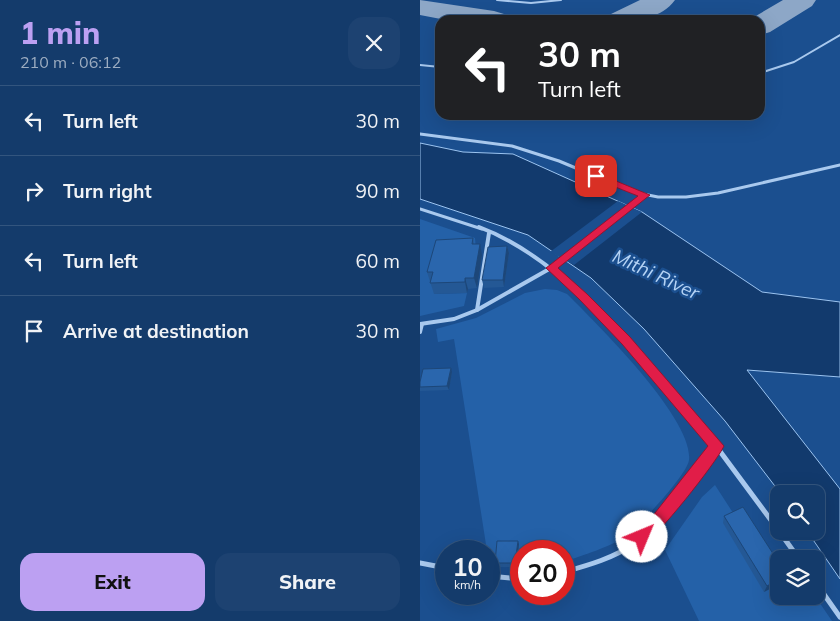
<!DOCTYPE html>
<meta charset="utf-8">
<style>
:root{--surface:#143b6b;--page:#1d4271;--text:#f1f3f6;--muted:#9dadc1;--line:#33557e;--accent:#bca0f2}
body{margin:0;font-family:Mulish,sans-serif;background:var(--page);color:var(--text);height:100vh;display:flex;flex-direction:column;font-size:19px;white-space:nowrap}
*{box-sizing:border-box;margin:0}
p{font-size:16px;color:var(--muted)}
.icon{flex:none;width:28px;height:28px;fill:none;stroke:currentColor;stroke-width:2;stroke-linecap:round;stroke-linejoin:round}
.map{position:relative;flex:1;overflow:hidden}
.side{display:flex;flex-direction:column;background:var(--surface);width:420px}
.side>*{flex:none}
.hud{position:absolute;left:15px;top:15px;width:330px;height:105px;border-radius:15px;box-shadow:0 5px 20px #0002,0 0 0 1px var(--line);background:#202124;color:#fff;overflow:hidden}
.tools{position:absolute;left:350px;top:485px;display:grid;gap:10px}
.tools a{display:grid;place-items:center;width:55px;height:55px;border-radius:10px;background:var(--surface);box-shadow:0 5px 20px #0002,0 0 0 1px var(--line);font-size:25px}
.speed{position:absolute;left:15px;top:540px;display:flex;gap:10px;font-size:25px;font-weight:700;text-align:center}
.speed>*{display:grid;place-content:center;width:65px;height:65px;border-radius:50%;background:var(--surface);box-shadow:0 5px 20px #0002,0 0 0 1px var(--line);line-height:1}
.speed small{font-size:12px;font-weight:400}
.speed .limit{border:8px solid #d22;background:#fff;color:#111}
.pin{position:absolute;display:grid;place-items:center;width:42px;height:42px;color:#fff;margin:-21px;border-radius:10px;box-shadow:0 2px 8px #0006}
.me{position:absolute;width:55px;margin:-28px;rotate:45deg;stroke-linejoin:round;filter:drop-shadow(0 0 4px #0008)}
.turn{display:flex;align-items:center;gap:18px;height:105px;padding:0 20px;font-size:22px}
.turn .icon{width:65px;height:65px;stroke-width:2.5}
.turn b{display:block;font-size:35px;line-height:42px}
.round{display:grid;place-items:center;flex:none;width:52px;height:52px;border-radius:15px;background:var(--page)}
.headline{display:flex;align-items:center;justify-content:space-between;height:85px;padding:0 20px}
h1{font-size:30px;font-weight:800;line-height:38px;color:var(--accent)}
.primary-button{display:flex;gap:10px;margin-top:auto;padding:10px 20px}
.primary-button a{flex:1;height:58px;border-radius:15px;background:var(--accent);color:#111;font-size:20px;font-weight:800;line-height:58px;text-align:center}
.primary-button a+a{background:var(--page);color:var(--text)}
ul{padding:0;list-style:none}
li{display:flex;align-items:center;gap:15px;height:70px;padding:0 20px;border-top:1px solid var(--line)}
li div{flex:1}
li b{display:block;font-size:19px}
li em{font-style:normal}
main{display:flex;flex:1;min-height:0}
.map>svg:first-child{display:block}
.green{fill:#2461a8}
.water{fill:#123a6d;stroke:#9cc4f0}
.pier{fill:#1b4f8f}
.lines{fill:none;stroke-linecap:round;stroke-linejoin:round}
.taxiway{fill:#8da7c7;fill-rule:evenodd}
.service-far3{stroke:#a9c9ee;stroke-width:2}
.service-far2{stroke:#a9c9ee;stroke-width:3}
.service-far1{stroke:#a9c9ee;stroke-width:4}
.service{stroke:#a9c9ee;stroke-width:5}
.wall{fill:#245895}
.shaded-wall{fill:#1d4779}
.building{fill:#2a66ad;stroke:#1d4779}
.route{fill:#e11d48;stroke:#92132f}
.labels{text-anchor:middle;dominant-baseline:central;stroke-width:5;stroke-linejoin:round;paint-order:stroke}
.water-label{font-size:19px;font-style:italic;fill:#b5d3f5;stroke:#1b4f8f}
</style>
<main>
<section class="side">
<div class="headline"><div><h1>1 min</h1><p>210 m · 06:12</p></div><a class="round"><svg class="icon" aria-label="close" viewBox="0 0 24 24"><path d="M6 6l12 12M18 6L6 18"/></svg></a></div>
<ul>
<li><svg class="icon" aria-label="left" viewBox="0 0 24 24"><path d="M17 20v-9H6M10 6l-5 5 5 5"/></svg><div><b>Turn left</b></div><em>30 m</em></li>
<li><svg class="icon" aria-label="right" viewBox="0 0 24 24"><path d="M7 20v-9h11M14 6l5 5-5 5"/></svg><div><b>Turn right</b></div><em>90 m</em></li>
<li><svg class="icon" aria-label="left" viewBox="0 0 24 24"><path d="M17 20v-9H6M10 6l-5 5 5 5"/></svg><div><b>Turn left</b></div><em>60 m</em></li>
<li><svg class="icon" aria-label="arrive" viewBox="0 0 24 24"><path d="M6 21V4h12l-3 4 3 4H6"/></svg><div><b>Arrive at destination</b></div><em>30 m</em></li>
</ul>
<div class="primary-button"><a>Exit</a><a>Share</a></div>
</section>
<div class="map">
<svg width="420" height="621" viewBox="0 0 420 621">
<rect width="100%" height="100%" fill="#1b4f8f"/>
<!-- green -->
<g class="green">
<path d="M0 219 55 238 56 249 14 294 47 293 44 306 0 316Z"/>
<path d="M125 289 137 290 147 294C176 323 274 419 269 460 267 475 220 525 207 535 194 546 160 556 144 562V551H101V566L96 567 99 544 79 545 76 567 69 565V551H67L34 339 18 342 16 329 56 318 105 293Z"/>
<path d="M295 485 359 584V596H395L412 621H279L245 550 282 497Z"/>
</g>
<!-- water -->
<path class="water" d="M0 143 43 152 93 154 222 212 342 292 420 302V377L327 370 420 489V579L387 531H396V494H361L305 421 224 329 171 278 108 235 0 199Z"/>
<!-- pier -->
<path class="pier" d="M198 201 222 212 154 265 130 252Z"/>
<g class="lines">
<!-- taxiway -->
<g class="taxiway">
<path d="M0 0 74 11 84 14 88 20H26L0 15Z"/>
<path d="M220 0H255C239 22 210 20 187 20L191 14Z"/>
<path d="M363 0H396L392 6 350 32 340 35V20H329Z"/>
</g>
<!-- service-far3 -->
<g class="service-far3">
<path d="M77 0 111 3 141 0"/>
<path d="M0 65 20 67"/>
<path d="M340 73 374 62 420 35"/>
</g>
<!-- service-far2 -->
<g class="service-far2">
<path d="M0 134 92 146 139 161 213 192 238 197H266L298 193 420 165"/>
<path d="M0 209 62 229"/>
<path d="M182 229 225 195"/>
</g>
<!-- service-far1 -->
<g class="service-far1">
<path d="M59 227C137 256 203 336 257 399"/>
<path d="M57 310 69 233"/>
<path d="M0 324 34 319 57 310 131 268 183 227"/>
<path d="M0 332 2 324"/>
</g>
<!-- service -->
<g class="service">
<path d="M256 397 299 450 359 531"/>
<path d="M359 531 379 559"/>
<path d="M0 563 26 568"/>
<path d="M144 572C169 565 194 558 215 543 249 519 272 479 297 446"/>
<path d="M69 576 101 579"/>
<path d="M396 583 420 617"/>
</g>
</g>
<!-- wall -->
<g class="wall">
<path d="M53 238 54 244 62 255 57 288 48 289 47 293 14 294 7 272Z"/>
<path d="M87 246 89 253 84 287 64 288 62 280Z"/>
<path d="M32 372 29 390 0 391V382Z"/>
<path d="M304 516 359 563V584L344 592 303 523Z"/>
<path d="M99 544 96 567H76L75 563Z"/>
</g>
<!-- shaded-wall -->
<g class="shaded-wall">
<path d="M60 244 62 255 57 288 54 278Z"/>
<path d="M87 246 89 253 84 287 83 280Z"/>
<path d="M45 278 48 289 47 293 45 282Z"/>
<path d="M31 368 32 372 29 390 27 386Z"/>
<path d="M98 541 99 544 96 567 95 563Z"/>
<path d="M359 579V584L344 592 347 586Z"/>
</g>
<!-- building -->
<g class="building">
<path d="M53 238 52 244H60L54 278H45V282L10 283 13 272H7L16 240Z"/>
<path d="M87 246 83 280H62L68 247Z"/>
<path d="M31 368 27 386 0 387V382L3 369Z"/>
<path d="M323 507 359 563V579L347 586 304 516Z"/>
<path d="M77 541H98L95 563H75Z"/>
</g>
<!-- route -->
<path class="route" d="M173 174H179L230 195 138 268 167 294 210 337 304 446C296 463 236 539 222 545L216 543 214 537 216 532 231 518 288 446 202 344 159 299 126 268 218 196 173 178Z"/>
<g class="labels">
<!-- water labels -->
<g class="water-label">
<text transform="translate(236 274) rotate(25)">Mithi River</text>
</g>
</g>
</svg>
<div class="tools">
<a><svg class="icon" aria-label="search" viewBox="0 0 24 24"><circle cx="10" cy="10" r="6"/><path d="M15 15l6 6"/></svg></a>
<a><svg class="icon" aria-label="layers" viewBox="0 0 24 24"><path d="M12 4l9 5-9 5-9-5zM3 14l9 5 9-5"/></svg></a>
</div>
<div class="speed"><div>10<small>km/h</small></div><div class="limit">20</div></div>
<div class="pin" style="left:176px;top:176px;background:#d93025"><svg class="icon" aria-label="arrive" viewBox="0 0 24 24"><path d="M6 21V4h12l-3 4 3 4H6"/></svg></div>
<svg class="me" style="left:222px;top:537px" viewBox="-20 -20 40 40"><circle r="19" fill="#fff"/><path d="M0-13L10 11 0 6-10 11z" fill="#e11d48"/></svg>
<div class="hud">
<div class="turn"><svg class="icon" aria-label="left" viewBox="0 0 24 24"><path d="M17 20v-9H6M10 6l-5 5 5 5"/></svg><div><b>30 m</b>Turn left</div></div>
</div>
</div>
</main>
